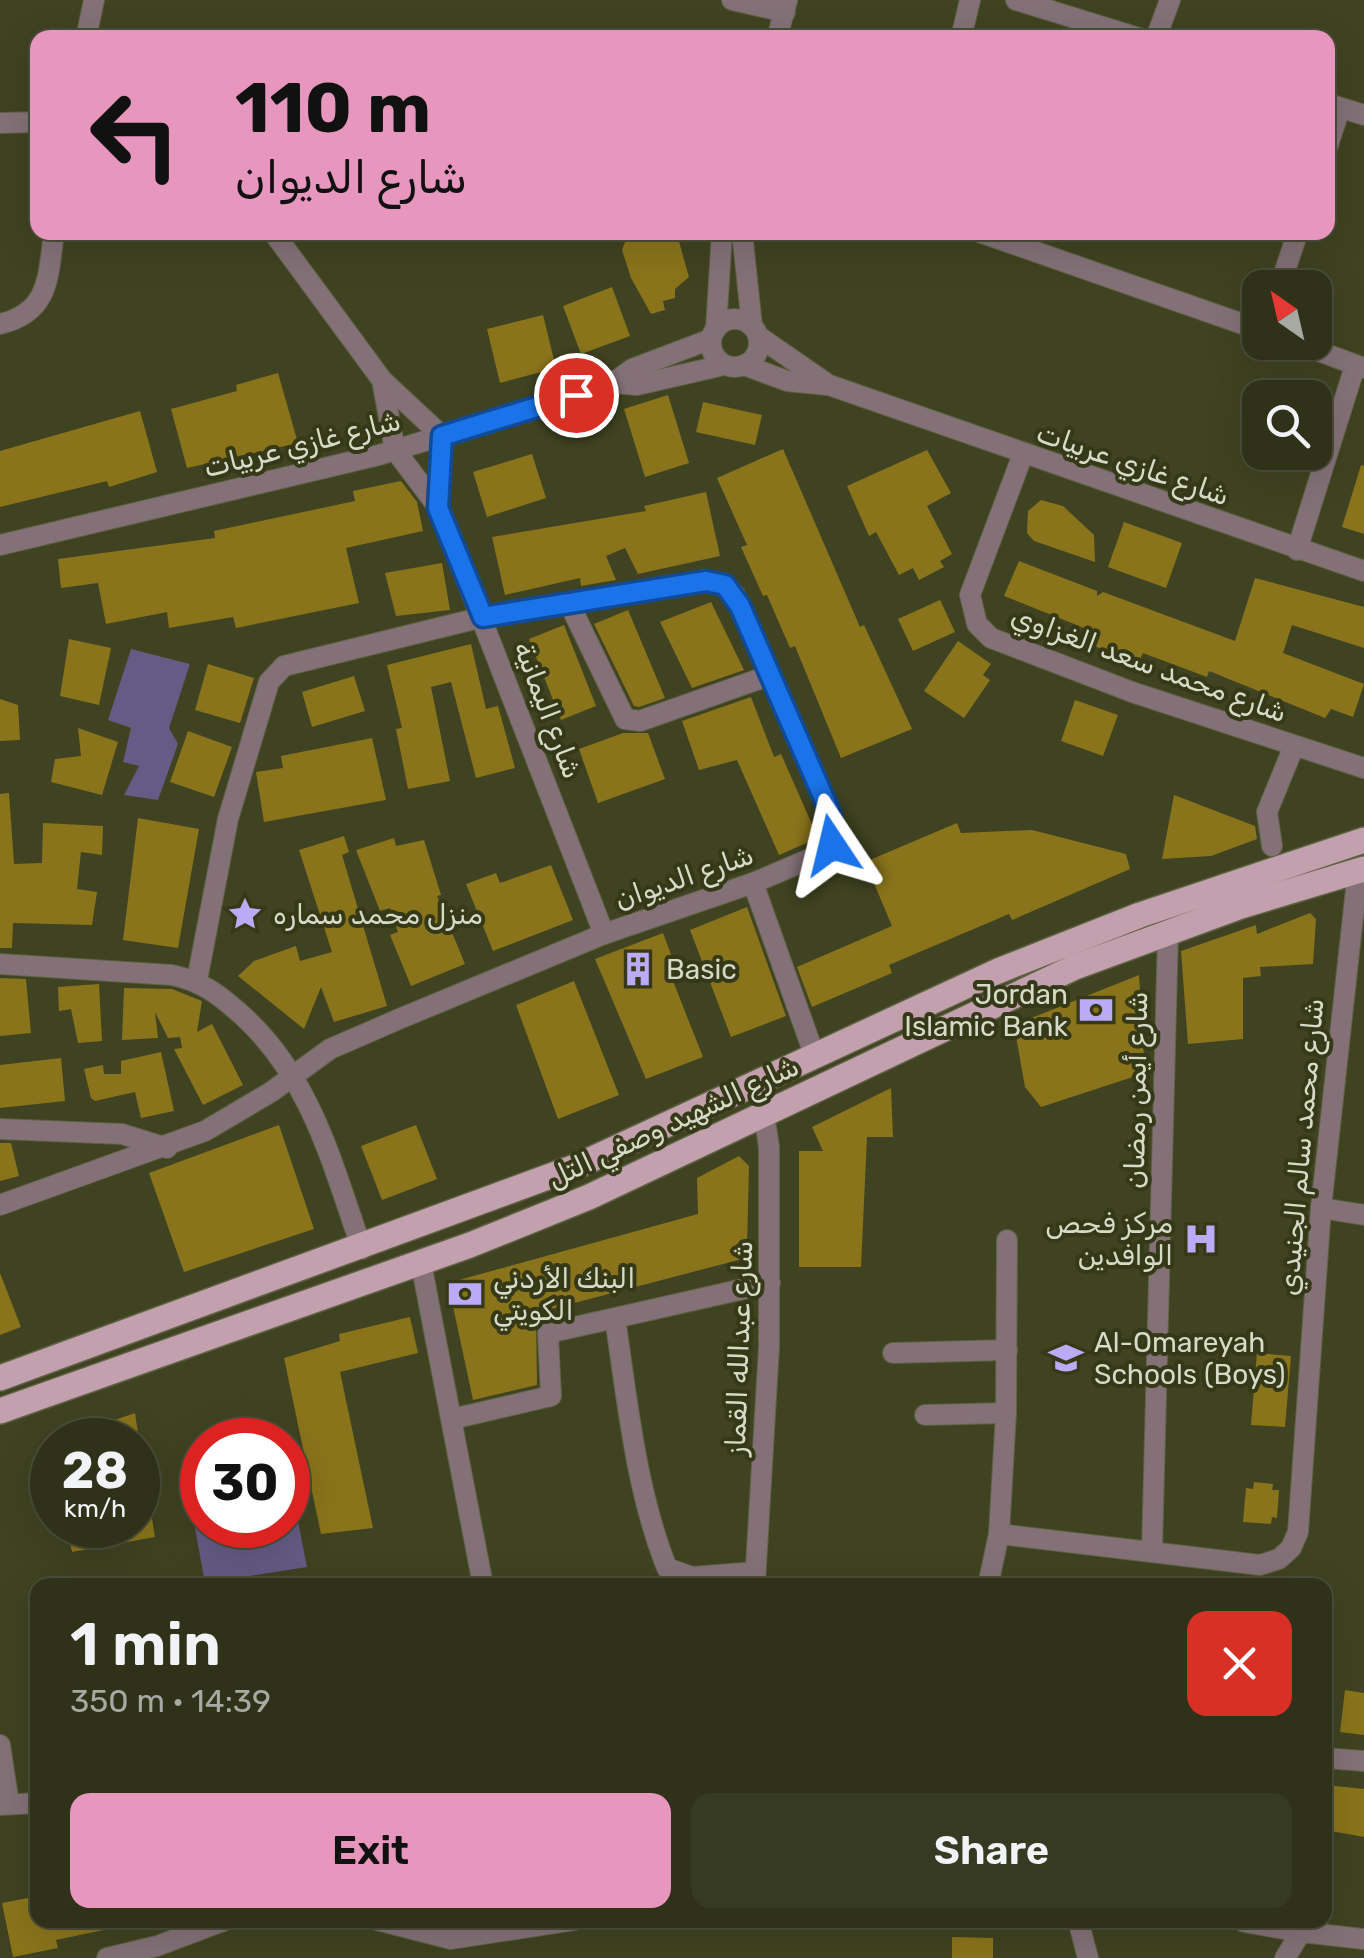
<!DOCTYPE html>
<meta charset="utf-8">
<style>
:root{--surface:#2f3219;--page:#373a22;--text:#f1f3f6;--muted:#a7aaa2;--line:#4a4d38;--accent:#e797bd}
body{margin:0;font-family:Rubik,"Noto Naskh Arabic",sans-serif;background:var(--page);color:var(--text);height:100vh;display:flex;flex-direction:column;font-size:38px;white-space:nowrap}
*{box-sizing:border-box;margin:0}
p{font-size:32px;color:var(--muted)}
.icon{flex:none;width:55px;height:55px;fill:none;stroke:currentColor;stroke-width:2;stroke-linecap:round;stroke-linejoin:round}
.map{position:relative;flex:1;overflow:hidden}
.details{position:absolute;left:30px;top:1578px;width:1302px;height:350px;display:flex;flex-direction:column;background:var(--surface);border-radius:20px;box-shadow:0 10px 40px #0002,0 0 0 2px var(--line)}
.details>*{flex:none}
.top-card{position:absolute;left:30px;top:30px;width:1305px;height:210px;border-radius:20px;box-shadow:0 10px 40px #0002,0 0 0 2px var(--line);background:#e797bd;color:#111;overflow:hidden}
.needle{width:65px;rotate:326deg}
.controls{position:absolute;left:1242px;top:270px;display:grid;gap:20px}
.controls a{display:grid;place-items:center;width:90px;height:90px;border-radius:20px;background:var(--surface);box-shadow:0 10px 40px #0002,0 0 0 2px var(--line);font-size:50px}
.speed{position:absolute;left:30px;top:1418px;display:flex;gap:20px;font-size:50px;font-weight:700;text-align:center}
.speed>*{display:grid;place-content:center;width:130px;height:130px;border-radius:50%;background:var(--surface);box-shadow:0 10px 40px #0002,0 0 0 2px var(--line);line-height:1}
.speed small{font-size:25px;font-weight:400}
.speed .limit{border:15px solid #d22;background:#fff;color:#111}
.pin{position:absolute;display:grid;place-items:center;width:85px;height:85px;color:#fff;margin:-42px;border:5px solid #fff;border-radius:50%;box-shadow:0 2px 10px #0007}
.me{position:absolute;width:110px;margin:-55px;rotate:350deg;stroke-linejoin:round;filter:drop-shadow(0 0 8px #0008)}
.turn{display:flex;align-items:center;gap:35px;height:210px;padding:0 40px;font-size:45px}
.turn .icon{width:130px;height:130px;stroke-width:2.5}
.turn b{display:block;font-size:70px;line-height:85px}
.round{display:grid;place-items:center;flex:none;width:105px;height:105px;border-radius:20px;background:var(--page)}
.head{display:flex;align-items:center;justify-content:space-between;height:170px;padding:0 40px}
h1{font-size:60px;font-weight:600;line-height:75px}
.button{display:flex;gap:20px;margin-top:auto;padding:20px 40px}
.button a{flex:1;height:115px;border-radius:20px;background:var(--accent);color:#111;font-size:40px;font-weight:600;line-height:115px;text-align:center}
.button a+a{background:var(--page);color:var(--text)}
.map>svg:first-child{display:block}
.green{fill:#655b85}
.building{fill:#8a741b}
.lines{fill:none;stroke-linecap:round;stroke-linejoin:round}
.minor-casing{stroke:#5d6142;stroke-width:22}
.major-casing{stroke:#5d6142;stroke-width:28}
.minor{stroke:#837177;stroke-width:20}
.major{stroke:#c3a0ad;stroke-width:25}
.route-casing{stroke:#114b97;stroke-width:25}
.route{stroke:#1a73e8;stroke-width:18}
.labels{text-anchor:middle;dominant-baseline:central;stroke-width:8;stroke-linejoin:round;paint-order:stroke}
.street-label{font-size:28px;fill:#d7dac7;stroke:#353917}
.poi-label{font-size:28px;fill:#d7dac7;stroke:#353917;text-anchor:start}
</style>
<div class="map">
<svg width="1364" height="1958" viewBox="0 0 1364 1958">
<rect width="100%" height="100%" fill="#3f4321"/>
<!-- green -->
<g class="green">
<path d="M131 649 190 664 169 728 178 744 158 800 124 795 139 766 123 762 131 728 108 720Z"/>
<path d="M288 1470 307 1567 205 1583 187 1484 202 1482V1525H288Z"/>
</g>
<!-- building -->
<g class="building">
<path d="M629 232H674L678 238 689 277 675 289V298L663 301 665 310 651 314 631 278 622 250Z"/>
<path d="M612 287 630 336 581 354 563 306Z"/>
<path d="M543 315 556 368 500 383 487 329Z"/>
<path d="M278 373 298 443 187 468 171 409 237 391 236 385Z"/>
<path d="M668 395 689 463 645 477 624 409Z"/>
<path d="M703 402 762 415 755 445 696 432Z"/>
<path d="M140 411 157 472 109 487 107 481 0 507V451Z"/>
<path d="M783 449 860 627 864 625 912 729 841 758 795 646 790 648 767 595 763 596 741 547 747 545 717 478Z"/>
<path d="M927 450 951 493 927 506 952 554 940 561 944 567 919 580 913 568 899 575 876 532 869 536 847 486Z"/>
<path d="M532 454 546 498 487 517 473 472Z"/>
<path d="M1361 465 1364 466V534L1342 527Z"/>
<path d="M401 481 417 502 423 531 346 548 359 603 236 628 233 617 169 628 167 612 106 624 98 583 61 588 58 559 215 538 214 531 355 501 353 491Z"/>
<path d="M706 492 720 556 638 574 625 548 606 556 616 580 581 586 580 578 505 595 492 537 646 511 644 506Z"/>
<path d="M1041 500 1063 506 1094 535 1095 562 1034 541 1027 533 1028 511Z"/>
<path d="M1124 522 1182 543 1166 588 1108 567Z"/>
<path d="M1019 561 1097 591V596L1103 592 1235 641 1255 578 1364 607V648L1292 625 1283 653 1364 684 1353 717 1331 709 1325 718 1209 671 1207 677 1143 653 1138 663 1084 642 1089 630 1004 596Z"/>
<path d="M442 563 450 610 396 616 385 573Z"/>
<path d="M940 600 955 632 913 651 898 619Z"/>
<path d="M711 602 744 670 692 688 660 622Z"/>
<path d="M628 610 665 698 639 707 634 706 594 624Z"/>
<path d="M564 625 596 706 561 720 529 639Z"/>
<path d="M69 639 111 648 99 705 60 696Z"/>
<path d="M958 641 991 664 983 675 990 680 964 718 924 691Z"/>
<path d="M471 644 486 709 498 706 515 768 476 778 451 682 431 687 450 781 408 789 396 729 402 728 387 665Z"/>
<path d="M208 664 254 678 240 723 195 710Z"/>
<path d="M354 676 365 711 312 727 302 692Z"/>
<path d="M751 697 774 757 781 754 818 838 779 855 737 760 699 770 682 721Z"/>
<path d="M0 699 18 705 20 740 0 741Z"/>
<path d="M1075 700 1118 715 1103 756 1061 741Z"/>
<path d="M78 728 118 742 102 795 51 782 55 759 81 756Z"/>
<path d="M188 731 232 747 214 797 170 782Z"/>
<path d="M623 733H648L665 779 598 803 579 749Z"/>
<path d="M372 738 386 800 264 822 256 772 283 768 281 756Z"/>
<path d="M9 793 14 864 42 863 43 823 103 826 102 855 81 852 77 889 97 892 92 925 13 923 12 948H0V794Z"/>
<path d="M1174 795 1255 826 1257 839 1211 856 1162 859Z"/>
<path d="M138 818 199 829 178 948 123 940Z"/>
<path d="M957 823 961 833 1032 830 1126 854 1130 869 1012 920 1009 914 889 965 892 973 812 1007 797 967 892 926 865 862Z"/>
<path d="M344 836 349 852 342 855 387 1006 334 1022 321 987 304 1029 238 976 254 961 296 946 300 961 332 952 299 850Z"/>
<path d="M394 838 396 846 424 840 441 895 437 896 465 964 411 986 390 935 398 932 390 908 380 911 356 850Z"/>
<path d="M551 865 573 920 493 951 466 884 496 873 500 883Z"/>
<path d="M747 907 786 1016 731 1037 690 930Z"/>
<path d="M1310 913 1316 919 1313 964 1260 967 1261 976 1243 978V1039L1188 1044 1181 951 1256 925 1257 934Z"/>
<path d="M663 933 680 979 673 981 703 1057 646 1079 595 959Z"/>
<path d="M1139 975 1145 1073 1041 1107 1025 1087 1014 1025Z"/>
<path d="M0 978 26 979 31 1033 0 1036Z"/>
<path d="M574 981 619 1095 558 1119 516 1005Z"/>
<path d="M99 984 102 1041 78 1043 71 1009 59 1011 58 987Z"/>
<path d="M124 988 172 989 202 1001 197 1032 212 1024 243 1085 203 1105 174 1049 182 1048 180 1037 168 1038 155 1012 158 1038 122 1040Z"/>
<path d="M161 1052 174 1111 141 1118 135 1092 95 1101 91 1098 84 1069 103 1065 104 1074H121V1061Z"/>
<path d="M61 1058 65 1101 0 1108V1065Z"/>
<path d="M891 1088 893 1137H867L861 1267H799V1151H823L812 1127Z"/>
<path d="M279 1125 314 1229 184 1272 149 1173Z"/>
<path d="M416 1125 437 1179 382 1200 361 1146Z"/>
<path d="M0 1143H11L19 1176 0 1181Z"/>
<path d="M739 1156 749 1166 747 1247 742 1259 536 1313 537 1385 473 1400 448 1283 698 1214 697 1178Z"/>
<path d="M0 1273 21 1327 0 1335Z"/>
<path d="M410 1317 418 1353 340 1372 373 1528 321 1534 284 1358 340 1341 339 1334Z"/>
<path d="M1257 1353 1291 1356 1285 1427 1251 1425Z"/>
<path d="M135 1413 139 1440H63V1438Z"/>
<path d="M145 1475 155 1537 72 1552 66 1525H138V1476Z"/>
<path d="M1254 1482 1273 1484 1272 1490H1279L1277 1518 1272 1517 1271 1524 1243 1522 1246 1488 1253 1489Z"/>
<path d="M1345 1690 1364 1693V1735L1340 1732Z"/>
<path d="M1326 1785 1364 1789V1837L1325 1830Z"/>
<path d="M38 1896V1920H123V1926L56 1940 58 1948 13 1957 2 1903Z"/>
<path d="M952 1937 993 1938V1958H952Z"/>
</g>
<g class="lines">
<!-- minor casing -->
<g class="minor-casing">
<g id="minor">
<path d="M732 0 785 12"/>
<path d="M1016 0 1139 38"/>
<path d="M86 38 94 0"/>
<path d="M777 38 787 1"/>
<path d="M961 38 970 0"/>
<path d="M1156 38 1170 0"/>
<path d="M1329 104 1364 115"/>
<path d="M0 123 38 122"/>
<path d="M1328 145 1340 108"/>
<path d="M273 232 382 380 442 436 438 505"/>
<path d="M742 232 752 326"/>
<path d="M979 232 1260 330"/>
<path d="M1279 288 1298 232"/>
<circle cx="735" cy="343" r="24"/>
<path d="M0 324C50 312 48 277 54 232"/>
<path d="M716 329 722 232"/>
<path d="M758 336 829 385 1364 571"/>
<path d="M1294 342 1364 368"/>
<path d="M744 365 787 381 827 385"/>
<path d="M382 380 395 450 438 507 604 934"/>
<path d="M613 383 637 385 724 365"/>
<path d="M1023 454 970 595 977 624 991 638 1132 692 1364 768"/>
<path d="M0 545 379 455 613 383 632 369 711 339"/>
<path d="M1297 550 1355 366"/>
<path d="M569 603 625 719 640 721 771 675"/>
<path d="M1272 846 1267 812 1294 746"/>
<path d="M753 883 814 1054"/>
<path d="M0 964 172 975C202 981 221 996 244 1017 312 1080 332 1164 362 1249"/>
<path d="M0 1129 122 1134 167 1148"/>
<path d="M0 1205 205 1131 271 1092 330 1049 399 1019 604 934 753 883 824 853C837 839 834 828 829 811L735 595 725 585 707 581 483 617 284 666 269 682 228 819 197 980"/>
<path d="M1321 1208 1364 1215"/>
<path d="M421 1263 483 1585"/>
<path d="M893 1353 1007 1350"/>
<path d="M925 1415 1006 1413"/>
<path d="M452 1419 551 1396 548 1333 615 1318"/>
<path d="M999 1534 1260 1565 1279 1559 1291 1548 1298 1532 1321 1208 1358 871"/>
<path d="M1152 1550 1168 932"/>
<path d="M755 1572 692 1577 667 1568C636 1491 627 1399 615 1318L770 1283"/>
<path d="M755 1583 769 1347V1147L764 1114"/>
<path d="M988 1585 999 1534 1006 1413 1007 1240"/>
<path d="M0 1745 9 1804"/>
<path d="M1325 1758 1364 1761"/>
<path d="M0 1805 38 1803"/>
<path d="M377 1920 451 1939 575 1920"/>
<path d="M1078 1920 1088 1958"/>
<path d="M1244 1922 1301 1932"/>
<path d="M107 1958 157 1946 226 1920"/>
<path d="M1285 1958 1301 1932 1364 1939"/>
</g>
</g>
<!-- major casing -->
<g class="major-casing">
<g id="major">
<path d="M0 1378 575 1167 998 971 1140 915 1364 840"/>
<path d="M0 1411 470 1245 589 1197 1075 967 1241 906 1364 869"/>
</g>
</g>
<!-- minor -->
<use href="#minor" class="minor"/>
<!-- major -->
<use href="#major" class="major"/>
</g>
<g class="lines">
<!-- route casing -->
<g class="route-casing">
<path id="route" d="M576 395 442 436 438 508 483 617 706 581 725 585 740 606 829 810 834 831 832 845"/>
</g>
<!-- route -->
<use href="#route" class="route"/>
</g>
<!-- icons -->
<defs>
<g id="sight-bare" transform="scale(2.7)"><path d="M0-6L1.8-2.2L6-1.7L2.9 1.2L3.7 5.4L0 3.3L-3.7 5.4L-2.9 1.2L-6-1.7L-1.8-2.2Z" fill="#bbaaf6" stroke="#353917" stroke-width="2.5" paint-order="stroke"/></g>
<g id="building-bare" transform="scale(2.7)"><path d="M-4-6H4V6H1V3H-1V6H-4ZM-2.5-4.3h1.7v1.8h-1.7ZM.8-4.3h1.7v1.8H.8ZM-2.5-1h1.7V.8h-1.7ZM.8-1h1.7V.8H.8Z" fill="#bbaaf6" stroke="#353917" stroke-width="2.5" paint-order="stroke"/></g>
<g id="bank-bare" transform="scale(2.7)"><path d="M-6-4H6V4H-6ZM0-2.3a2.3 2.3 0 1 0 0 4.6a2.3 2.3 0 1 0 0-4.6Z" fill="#bbaaf6" stroke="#353917" stroke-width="2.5" paint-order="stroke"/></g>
<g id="hospital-bare" transform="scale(2.7)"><path d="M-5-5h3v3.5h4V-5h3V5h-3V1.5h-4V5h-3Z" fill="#bbaaf6" stroke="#353917" stroke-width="2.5" paint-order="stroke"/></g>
<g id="school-bare" transform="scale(2.7)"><path d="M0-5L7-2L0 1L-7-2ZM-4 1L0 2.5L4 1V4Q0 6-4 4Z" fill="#bbaaf6" stroke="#353917" stroke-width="2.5" paint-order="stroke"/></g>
</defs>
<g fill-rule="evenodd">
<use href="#sight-bare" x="245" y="914"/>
<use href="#building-bare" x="638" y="969"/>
<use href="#bank-bare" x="1096" y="1010"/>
<use href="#hospital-bare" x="1201" y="1239"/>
<use href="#bank-bare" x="465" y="1294"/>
<use href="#school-bare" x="1066" y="1358"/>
</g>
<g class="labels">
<!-- street labels -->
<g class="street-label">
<text transform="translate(302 444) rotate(-14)">شارع غازي عربيات</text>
<text transform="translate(1133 464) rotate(19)">شارع غازي عربيات</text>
<text transform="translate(1149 664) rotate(20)">شارع محمد سعد الغزاوي</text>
<text transform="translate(548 710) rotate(69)">شارع اليمانية</text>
<text transform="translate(684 877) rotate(-19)">شارع الديوان</text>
<text transform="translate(1136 1090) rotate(-89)">شارع أيمن رمضان</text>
<text transform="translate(673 1122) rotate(-25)">شارع الشهيد وصفي التل</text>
<text transform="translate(1301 1147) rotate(-85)">شارع محمد سالم الجنيدي</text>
<text transform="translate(739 1348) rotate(-88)">شارع عبدالله القماز</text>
</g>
<!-- poi labels -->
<g class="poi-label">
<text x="273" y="914">منزل محمد سماره</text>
<text x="666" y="969">Basic</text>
<text x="1068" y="994" text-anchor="end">Jordan<tspan x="1068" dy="32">Islamic Bank</tspan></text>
<text x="1173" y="1223" text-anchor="end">مركز فحص<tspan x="1173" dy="32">الوافدين</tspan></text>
<text x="493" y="1278">البنك الأردني<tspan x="493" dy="32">الكويتي</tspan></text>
<text x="1094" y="1342">Al-Omareyah<tspan x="1094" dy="32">Schools (Boys)</tspan></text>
</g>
</g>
</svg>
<div class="controls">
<a><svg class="needle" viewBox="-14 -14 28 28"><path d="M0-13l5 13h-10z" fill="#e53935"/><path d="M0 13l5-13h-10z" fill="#a7aaa2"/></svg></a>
<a><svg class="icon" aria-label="search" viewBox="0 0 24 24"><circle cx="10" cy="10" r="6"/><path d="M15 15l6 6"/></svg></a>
</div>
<div class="speed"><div>28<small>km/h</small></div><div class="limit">30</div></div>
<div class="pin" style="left:576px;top:395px;background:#d93025"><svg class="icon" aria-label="arrive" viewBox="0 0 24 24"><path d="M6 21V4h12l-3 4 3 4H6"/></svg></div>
<svg class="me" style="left:832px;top:845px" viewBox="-20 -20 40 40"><path d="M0-17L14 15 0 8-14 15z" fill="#1a73e8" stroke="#fff" stroke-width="4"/></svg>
<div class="top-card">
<div class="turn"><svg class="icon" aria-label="left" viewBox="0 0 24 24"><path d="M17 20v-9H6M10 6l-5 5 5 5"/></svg><div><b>110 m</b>شارع الديوان</div></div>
</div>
<section class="details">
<div class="head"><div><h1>1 min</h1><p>350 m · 14:39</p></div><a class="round" style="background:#d93025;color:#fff"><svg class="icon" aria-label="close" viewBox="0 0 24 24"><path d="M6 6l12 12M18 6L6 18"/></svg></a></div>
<div class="button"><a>Exit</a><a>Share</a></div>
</section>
</div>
